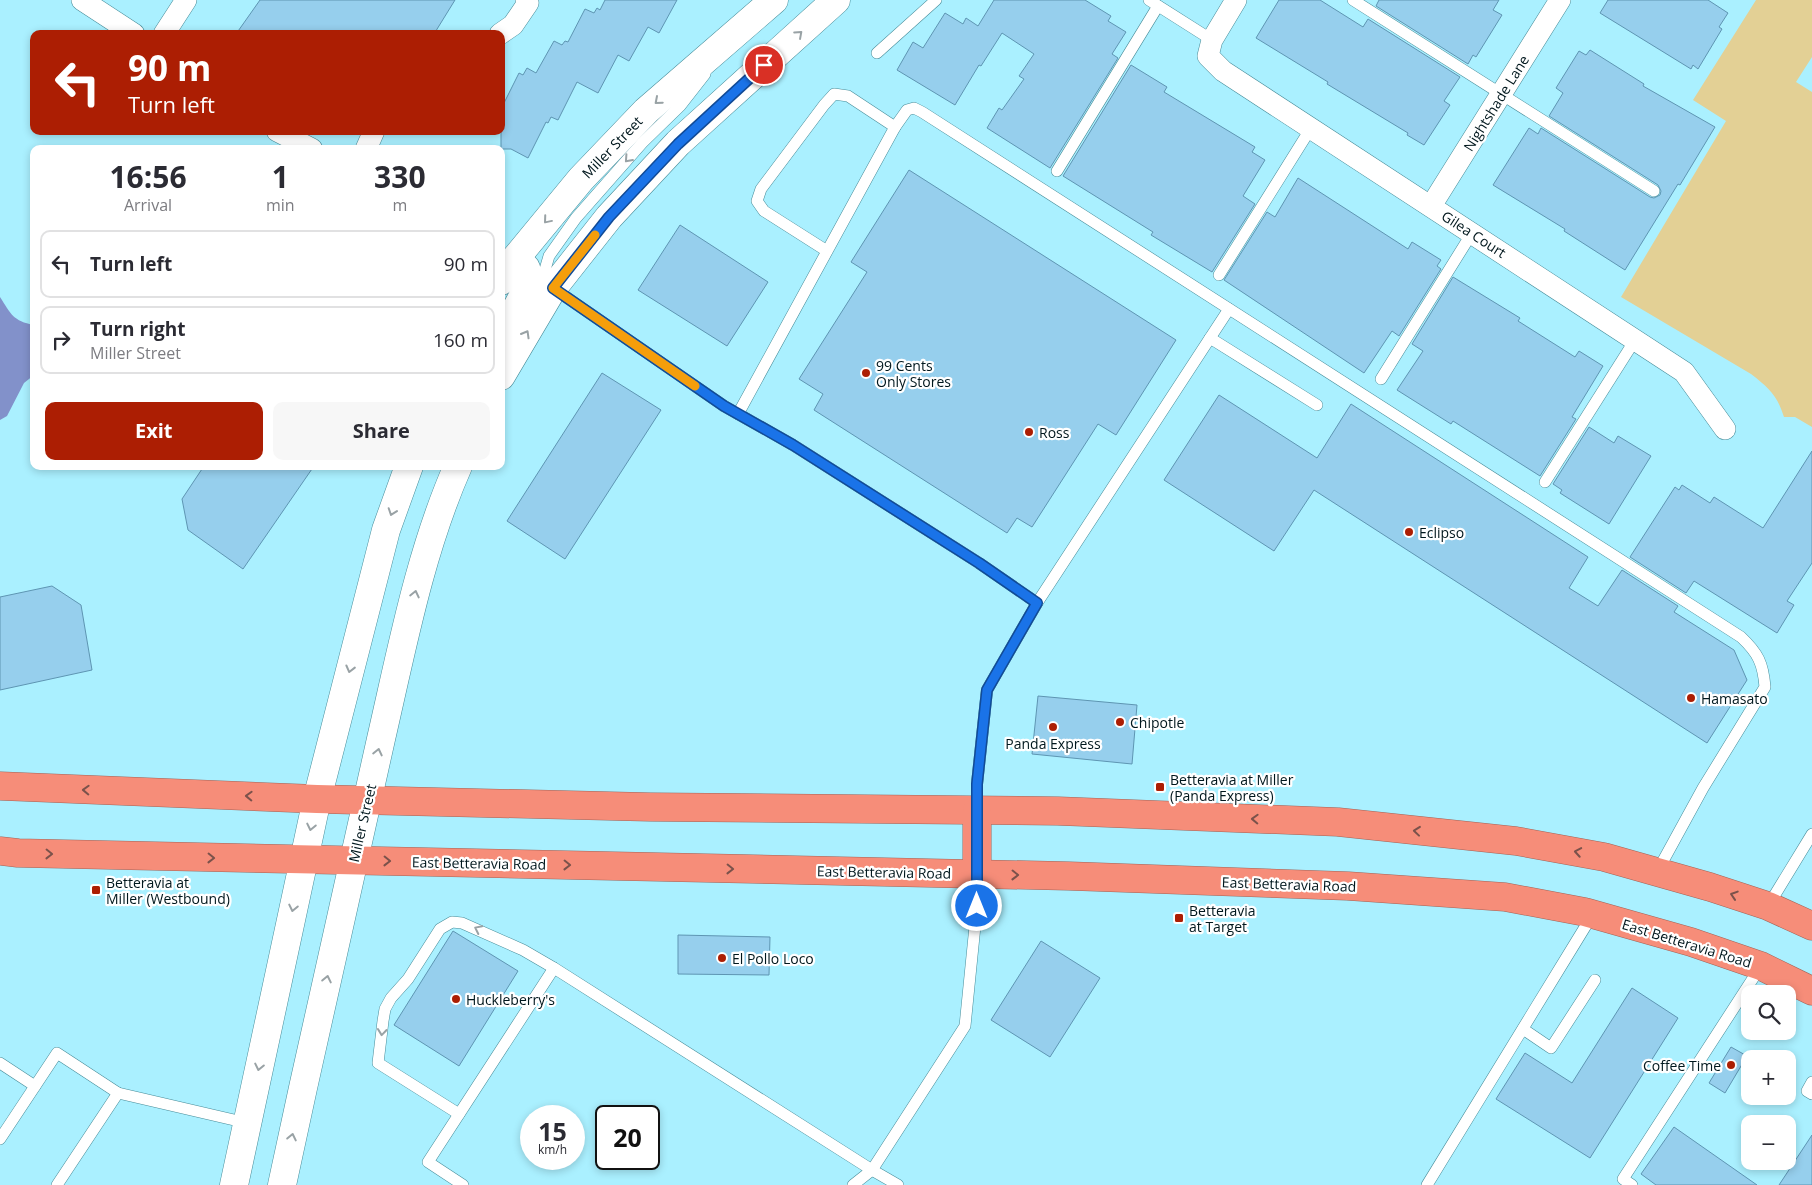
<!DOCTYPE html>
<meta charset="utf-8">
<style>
:root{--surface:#fff;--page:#f7f7f7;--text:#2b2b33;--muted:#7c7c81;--line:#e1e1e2;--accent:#ac1e03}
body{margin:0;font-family:"Open Sans",sans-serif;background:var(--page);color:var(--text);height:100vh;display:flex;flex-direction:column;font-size:19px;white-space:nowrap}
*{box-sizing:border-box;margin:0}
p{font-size:16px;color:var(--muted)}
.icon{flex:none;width:28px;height:28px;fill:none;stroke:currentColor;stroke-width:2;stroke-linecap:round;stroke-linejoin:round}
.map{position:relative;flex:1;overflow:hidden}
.drawer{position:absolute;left:30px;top:145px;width:475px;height:325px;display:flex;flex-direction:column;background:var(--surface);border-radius:10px;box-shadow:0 2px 8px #0003}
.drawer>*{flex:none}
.guide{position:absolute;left:30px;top:30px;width:475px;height:105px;border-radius:10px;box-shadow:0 2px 8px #0003;background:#ac1e03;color:#fff;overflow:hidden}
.buttons{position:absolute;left:1741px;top:985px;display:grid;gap:10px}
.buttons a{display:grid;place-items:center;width:55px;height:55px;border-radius:10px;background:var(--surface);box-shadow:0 2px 8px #0003;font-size:25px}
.speed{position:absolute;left:520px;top:1105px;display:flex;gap:10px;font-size:25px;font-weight:700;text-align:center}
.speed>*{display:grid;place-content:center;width:65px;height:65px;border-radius:50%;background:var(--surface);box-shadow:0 2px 8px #0003;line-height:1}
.speed small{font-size:12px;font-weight:400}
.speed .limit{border:2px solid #111;border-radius:8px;background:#fff;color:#111}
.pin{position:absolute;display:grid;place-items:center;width:42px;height:42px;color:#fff;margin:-21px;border:2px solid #fff;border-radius:50%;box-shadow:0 1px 5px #0007}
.me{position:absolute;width:55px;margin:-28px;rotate:0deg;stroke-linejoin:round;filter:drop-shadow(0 0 4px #0008)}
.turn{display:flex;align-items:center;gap:18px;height:105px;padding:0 15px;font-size:22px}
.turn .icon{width:65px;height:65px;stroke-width:2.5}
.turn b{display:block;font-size:35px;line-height:42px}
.eta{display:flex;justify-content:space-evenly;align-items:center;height:85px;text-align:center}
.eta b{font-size:30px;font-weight:700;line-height:35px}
.cta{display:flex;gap:10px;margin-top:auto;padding:10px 15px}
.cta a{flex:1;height:58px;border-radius:10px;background:var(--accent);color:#fff;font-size:20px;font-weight:700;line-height:58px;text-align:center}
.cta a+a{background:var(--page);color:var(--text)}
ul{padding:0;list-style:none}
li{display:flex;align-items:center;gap:15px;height:68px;margin:0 10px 8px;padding:0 5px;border:2px solid var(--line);border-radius:10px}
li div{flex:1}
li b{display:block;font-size:19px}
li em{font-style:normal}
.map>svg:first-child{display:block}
.green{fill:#e3d095}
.water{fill:#8291ca}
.building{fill:#96cfed;stroke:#5e95b2}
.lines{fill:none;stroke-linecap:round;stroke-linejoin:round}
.lane-casing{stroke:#478c99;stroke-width:12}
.street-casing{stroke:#478c99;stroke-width:22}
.secondary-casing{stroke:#478c99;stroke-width:29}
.highway-casing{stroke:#a06459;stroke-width:29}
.lane{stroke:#fff;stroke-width:11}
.street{stroke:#fff;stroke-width:21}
.secondary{stroke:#fff;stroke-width:28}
.highway{stroke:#f68d79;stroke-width:28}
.oneway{stroke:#99a2a5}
.oneway2{stroke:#7b524b}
.route-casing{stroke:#114b97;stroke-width:12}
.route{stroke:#1a73e8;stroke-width:9}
.slow{stroke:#f59e0b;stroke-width:9}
.poi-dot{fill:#ac1e03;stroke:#fff;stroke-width:2}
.labels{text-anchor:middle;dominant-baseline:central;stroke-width:4.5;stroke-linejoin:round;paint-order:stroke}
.street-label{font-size:14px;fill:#00171d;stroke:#fff}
.poi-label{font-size:14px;fill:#00171d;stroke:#fff;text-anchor:start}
</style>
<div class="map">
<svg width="1812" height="1185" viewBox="0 0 1812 1185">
<rect width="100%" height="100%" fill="#aaf0ff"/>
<!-- green -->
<path class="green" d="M1756 0H1812V57L1796 82 1812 92V427L1795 417H1784C1777 395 1769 388 1751 374L1621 297 1726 121 1693 100Z"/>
<!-- water -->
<path class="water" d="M0 297C11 314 13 321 34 325V375L24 383 7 416 0 420Z"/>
<!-- building -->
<g class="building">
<path d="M260 0H455L434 34H236Z"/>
<path d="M605 0H677L659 33 648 27 629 61 618 55 598 93 577 82 558 120 551 117 548 123 546 122 528 158 511 149H501V109L519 73 523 75 527 68 536 73 554 41 562 45 565 41 568 42 585 9 594 13 597 8 600 10Z"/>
<path d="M994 0H1085L1111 16 1108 21 1126 32 1112 54 1118 58 1050 168 987 128 999 108 1002 110 1024 79 1019 76 1034 54 1002 33 981 66 979 65 955 105 897 70 913 42 923 48 945 13 963 24 966 18 978 26Z"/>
<path d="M1279 0H1320L1363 27 1368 19 1460 77 1444 101 1450 105 1424 145 1407 135 1408 133 1327 84 1328 82 1256 38Z"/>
<path d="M1379 0H1499L1493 10 1502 15 1476 57 1473 55 1468 64 1376 6Z"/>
<path d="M1608 0H1708L1728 13 1719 27 1722 29 1698 69 1693 65 1691 69 1600 13Z"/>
<path d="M1590 50 1644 84 1643 86 1715 127 1680 185 1678 184 1625 270 1564 231 1565 229 1493 185 1529 128 1538 134 1541 128 1650 197 1654 198 1660 195 1661 191 1658 185 1549 116 1563 93 1556 88 1579 51 1586 55Z"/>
<path d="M1131 65 1167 87 1164 92 1255 147 1252 152 1265 160 1243 196 1255 204 1212 272 1151 235 1153 232 1063 176Z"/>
<path d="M909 170 1176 340 1116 435 1098 424 1032 527 1017 518 1007 533 814 410 823 394 799 379 867 272 851 262Z"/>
<path d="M1298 178 1408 249 1412 242 1441 260 1437 266 1441 269 1399 336 1392 331 1364 373 1224 280 1267 212 1275 217Z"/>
<path d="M680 225 768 282 727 346 638 290Z"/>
<path d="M1453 277 1520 318 1518 321 1575 357 1579 351 1603 366 1572 417 1576 419 1540 476 1453 421 1451 424 1397 390 1423 351 1412 344Z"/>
<path d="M602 373 661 410 565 559 507 521Z"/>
<path d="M1219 395 1317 458 1351 404 1588 557 1569 588 1598 606 1622 570 1678 606 1674 612 1734 650 1747 680 1707 743 1314 490 1274 551 1164 480Z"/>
<path d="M1589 427 1614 443 1618 436 1651 456 1609 524 1560 493 1562 490 1553 484Z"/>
<path d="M1812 451V563L1787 601 1794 605 1777 633 1694 581 1686 593 1630 557 1675 487 1679 490 1682 485 1710 503 1714 497 1763 528Z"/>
<path d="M204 466H314L243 569 188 530 182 499Z"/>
<path d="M52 586 81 605 92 670 0 690V597Z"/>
<path d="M1038 696 1137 705 1132 764 1032 754Z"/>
<path d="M453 931 518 971 459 1066 394 1025Z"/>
<path d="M678 935 770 937 769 975 678 974Z"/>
<path d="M1041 941 1100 978 1050 1057 991 1020Z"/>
<path d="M1632 988 1678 1018 1590 1158 1496 1099 1525 1053 1572 1083Z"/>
<path d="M1731 1047 1747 1056 1725 1093 1709 1083Z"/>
<path d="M1674 1127 1757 1185H1656L1641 1174Z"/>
<path d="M1812 1135V1185H1779Z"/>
</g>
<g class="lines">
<!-- lane casing -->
<g class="lane-casing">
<g id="lane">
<path d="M1149 0 1212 40"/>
<path d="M1353 0 1654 191"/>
<path d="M877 53 936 0"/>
<path d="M705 74 680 106 642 143 576 218 549 256 544 273 546 280 553 288 724 406 793 445 979 563 1037 603"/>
<path d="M895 127 907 110 914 108 922 112 1741 637C1758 653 1763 663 1765 687L1703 788 1657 872"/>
<path d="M1057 171 1158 6"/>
<path d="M1219 275 1311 128"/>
<path d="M1210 338 1229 309"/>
<path d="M1381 379 1472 233"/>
<path d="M738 414 895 127 848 96 834 94 824 105 761 189 757 201 764 211 827 251"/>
<path d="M1545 482 1635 340"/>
<path d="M977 811V784L987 690 1037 603 1210 338 1317 405"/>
<path d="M1768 906 1812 834"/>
<path d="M1523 1029 1551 1048 1595 980"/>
<path d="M0 1063 35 1086"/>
<path d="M1812 1082 1807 1091 1812 1094"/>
<path d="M459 1114 378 1063 383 1021 385 1009 391 998 408 979 440 929 452 922 462 923 523 950 554 968 872 1170 853 1185"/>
<path d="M0 1139 57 1053 118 1093 247 1123"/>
<path d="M57 1185 118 1093"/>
<path d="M463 1185 428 1162 554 968"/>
<path d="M898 1185 872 1170 965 1026 977 906V874"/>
<path d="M1427 1185 1593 914"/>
<path d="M1632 1185 1623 1179 1761 966"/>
</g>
</g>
<!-- street casing -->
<g class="street-casing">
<g id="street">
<path d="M82 0 134 34"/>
<path d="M1236 0 1212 40 1208 56 1223 71 1684 372 1725 429"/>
<path d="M164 34 186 0"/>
<path d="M500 34 513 25 528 3 526 0"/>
<path d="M277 131 312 149"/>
<path d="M366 149 374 131"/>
<path d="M1431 206 1560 0"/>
</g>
</g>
<!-- secondary casing -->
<g class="secondary-casing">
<g id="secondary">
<path d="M501 281 515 259 581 179 646 111 774 0"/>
<path d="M501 337 530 283 526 268 515 259"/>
<path d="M501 376 553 288 609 217 678 143 836 0"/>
<path d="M234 1185 317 799 386 530 409 466"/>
<path d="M282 1185C314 1036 347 887 381 739 402 648 420 552 458 466"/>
</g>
</g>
<!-- highway casing -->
<g class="highway-casing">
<g id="highway">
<path d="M0 786 317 799 650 807 1058 811 1338 822 1516 841 1604 857 1710 887 1768 906 1812 926"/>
<path d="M977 811V874"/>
<path d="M0 851 18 853 1069 876 1348 886 1505 897 1585 912 1691 942 1761 966 1812 991"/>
</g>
</g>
<!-- lane -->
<use href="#lane" class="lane"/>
<!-- street -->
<use href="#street" class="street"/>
<!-- secondary -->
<use href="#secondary" class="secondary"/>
<!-- highway -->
<use href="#highway" class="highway"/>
</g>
<!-- one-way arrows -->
<defs><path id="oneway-chevron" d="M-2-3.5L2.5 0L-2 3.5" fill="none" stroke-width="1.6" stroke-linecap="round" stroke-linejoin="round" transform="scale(1.25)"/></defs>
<g class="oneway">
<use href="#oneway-chevron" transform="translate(799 34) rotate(-42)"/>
<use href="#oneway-chevron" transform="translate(658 101) rotate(139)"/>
<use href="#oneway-chevron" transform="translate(628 159) rotate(132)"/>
<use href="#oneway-chevron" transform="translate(547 220) rotate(130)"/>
<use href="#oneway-chevron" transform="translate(526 334) rotate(-60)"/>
<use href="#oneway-chevron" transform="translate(392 512) rotate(109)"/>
<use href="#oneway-chevron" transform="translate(415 594) rotate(-77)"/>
<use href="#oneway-chevron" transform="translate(350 669) rotate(104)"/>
<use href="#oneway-chevron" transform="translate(378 752) rotate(-77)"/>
<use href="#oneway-chevron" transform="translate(311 827) rotate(102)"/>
<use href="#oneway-chevron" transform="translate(293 908) rotate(102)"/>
<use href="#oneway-chevron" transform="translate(478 929) rotate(-154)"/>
<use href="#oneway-chevron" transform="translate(327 979) rotate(-78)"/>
<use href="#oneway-chevron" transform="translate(382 1032) rotate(96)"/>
<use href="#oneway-chevron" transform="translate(259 1067) rotate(102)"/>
<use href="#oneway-chevron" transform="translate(292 1137) rotate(-78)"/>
</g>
<g class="oneway2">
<use href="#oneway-chevron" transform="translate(86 790) rotate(-178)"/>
<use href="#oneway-chevron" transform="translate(249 796) rotate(-178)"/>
<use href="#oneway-chevron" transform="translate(1255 819) rotate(-178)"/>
<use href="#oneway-chevron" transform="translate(1417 831) rotate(-174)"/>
<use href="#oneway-chevron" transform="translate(1578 852) rotate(-170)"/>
<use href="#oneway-chevron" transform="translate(49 854) rotate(1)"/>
<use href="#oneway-chevron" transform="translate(211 858) rotate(1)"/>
<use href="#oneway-chevron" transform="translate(387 861) rotate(1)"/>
<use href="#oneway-chevron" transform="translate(567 865) rotate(1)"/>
<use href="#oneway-chevron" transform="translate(730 869) rotate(1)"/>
<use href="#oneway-chevron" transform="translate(1015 875) rotate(1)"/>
<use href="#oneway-chevron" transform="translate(1734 895) rotate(-162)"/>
</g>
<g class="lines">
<!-- route casing -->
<g class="route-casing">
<path id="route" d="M764 65 678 144 609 217 553 288 724 406 793 445 979 563 1037 603 987 690 977 784V906"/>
</g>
<!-- route -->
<use href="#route" class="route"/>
<!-- slow -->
<path class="slow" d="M595 235 553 288 695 386"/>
</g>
<!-- markers -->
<g class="poi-dot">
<circle cx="866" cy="373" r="5"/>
<circle cx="1029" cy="432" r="5"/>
<circle cx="1409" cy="532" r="5"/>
<circle cx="1691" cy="698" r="5"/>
<circle cx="1120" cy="722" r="5"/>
<circle cx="1053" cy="727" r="5"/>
<rect x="1155" y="782" width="10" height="10" rx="2.5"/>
<rect x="91" y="885" width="10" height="10" rx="2.5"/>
<rect x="1174" y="913" width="10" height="10" rx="2.5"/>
<circle cx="722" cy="958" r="5"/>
<circle cx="456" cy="999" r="5"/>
<circle cx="1731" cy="1065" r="5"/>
</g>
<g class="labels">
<!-- street labels -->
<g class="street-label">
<text transform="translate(1496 103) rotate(-58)">Nightshade Lane</text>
<text transform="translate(612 147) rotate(-46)">Miller Street</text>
<text transform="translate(1474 234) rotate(33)">Gilea Court</text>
<text transform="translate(362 823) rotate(-77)">Miller Street</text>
<text transform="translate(479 863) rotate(1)">East Betteravia Road</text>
<text transform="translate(884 872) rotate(1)">East Betteravia Road</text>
<text transform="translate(1289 884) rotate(2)">East Betteravia Road</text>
<text transform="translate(1687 943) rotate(17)">East Betteravia Road</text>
</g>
<!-- poi labels -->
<g class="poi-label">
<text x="876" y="365">99 Cents<tspan x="876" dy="16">Only Stores</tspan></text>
<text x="1039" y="432">Ross</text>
<text x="1419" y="532">Eclipso</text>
<text x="1701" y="698">Hamasato</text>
<text x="1130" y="722">Chipotle</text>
<text x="1053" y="743" text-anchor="middle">Panda Express</text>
<text x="1170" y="779">Betteravia at Miller<tspan x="1170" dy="16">(Panda Express)</tspan></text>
<text x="106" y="882">Betteravia at<tspan x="106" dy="16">Miller (Westbound)</tspan></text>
<text x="1189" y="910">Betteravia<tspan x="1189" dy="16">at Target</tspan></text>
<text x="732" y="958">El Pollo Loco</text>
<text x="466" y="999">Huckleberry's</text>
<text x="1721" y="1065" text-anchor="end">Coffee Time</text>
</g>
</g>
</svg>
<div class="buttons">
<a><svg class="icon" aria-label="search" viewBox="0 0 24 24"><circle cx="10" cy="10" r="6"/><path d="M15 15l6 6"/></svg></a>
<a>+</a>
<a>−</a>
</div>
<div class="speed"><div>15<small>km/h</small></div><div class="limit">20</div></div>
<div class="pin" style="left:764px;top:65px;background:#d93025"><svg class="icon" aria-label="arrive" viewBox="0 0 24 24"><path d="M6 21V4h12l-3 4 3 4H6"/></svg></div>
<svg class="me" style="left:977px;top:906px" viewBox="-20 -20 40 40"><circle r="17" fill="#1a73e8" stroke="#fff" stroke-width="3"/><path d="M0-11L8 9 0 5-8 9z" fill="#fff"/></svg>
<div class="guide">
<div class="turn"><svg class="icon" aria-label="left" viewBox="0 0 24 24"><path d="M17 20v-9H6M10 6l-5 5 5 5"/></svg><div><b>90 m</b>Turn left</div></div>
</div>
<section class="drawer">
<div class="eta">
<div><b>16:56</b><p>Arrival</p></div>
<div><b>1</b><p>min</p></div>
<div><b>330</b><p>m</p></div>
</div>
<ul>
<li><svg class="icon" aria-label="left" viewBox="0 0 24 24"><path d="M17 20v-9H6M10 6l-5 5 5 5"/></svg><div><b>Turn left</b></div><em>90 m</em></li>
<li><svg class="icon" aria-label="right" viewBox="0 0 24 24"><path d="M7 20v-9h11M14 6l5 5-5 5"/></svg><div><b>Turn right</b><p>Miller Street</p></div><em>160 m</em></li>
</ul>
<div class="cta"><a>Exit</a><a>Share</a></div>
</section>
</div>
